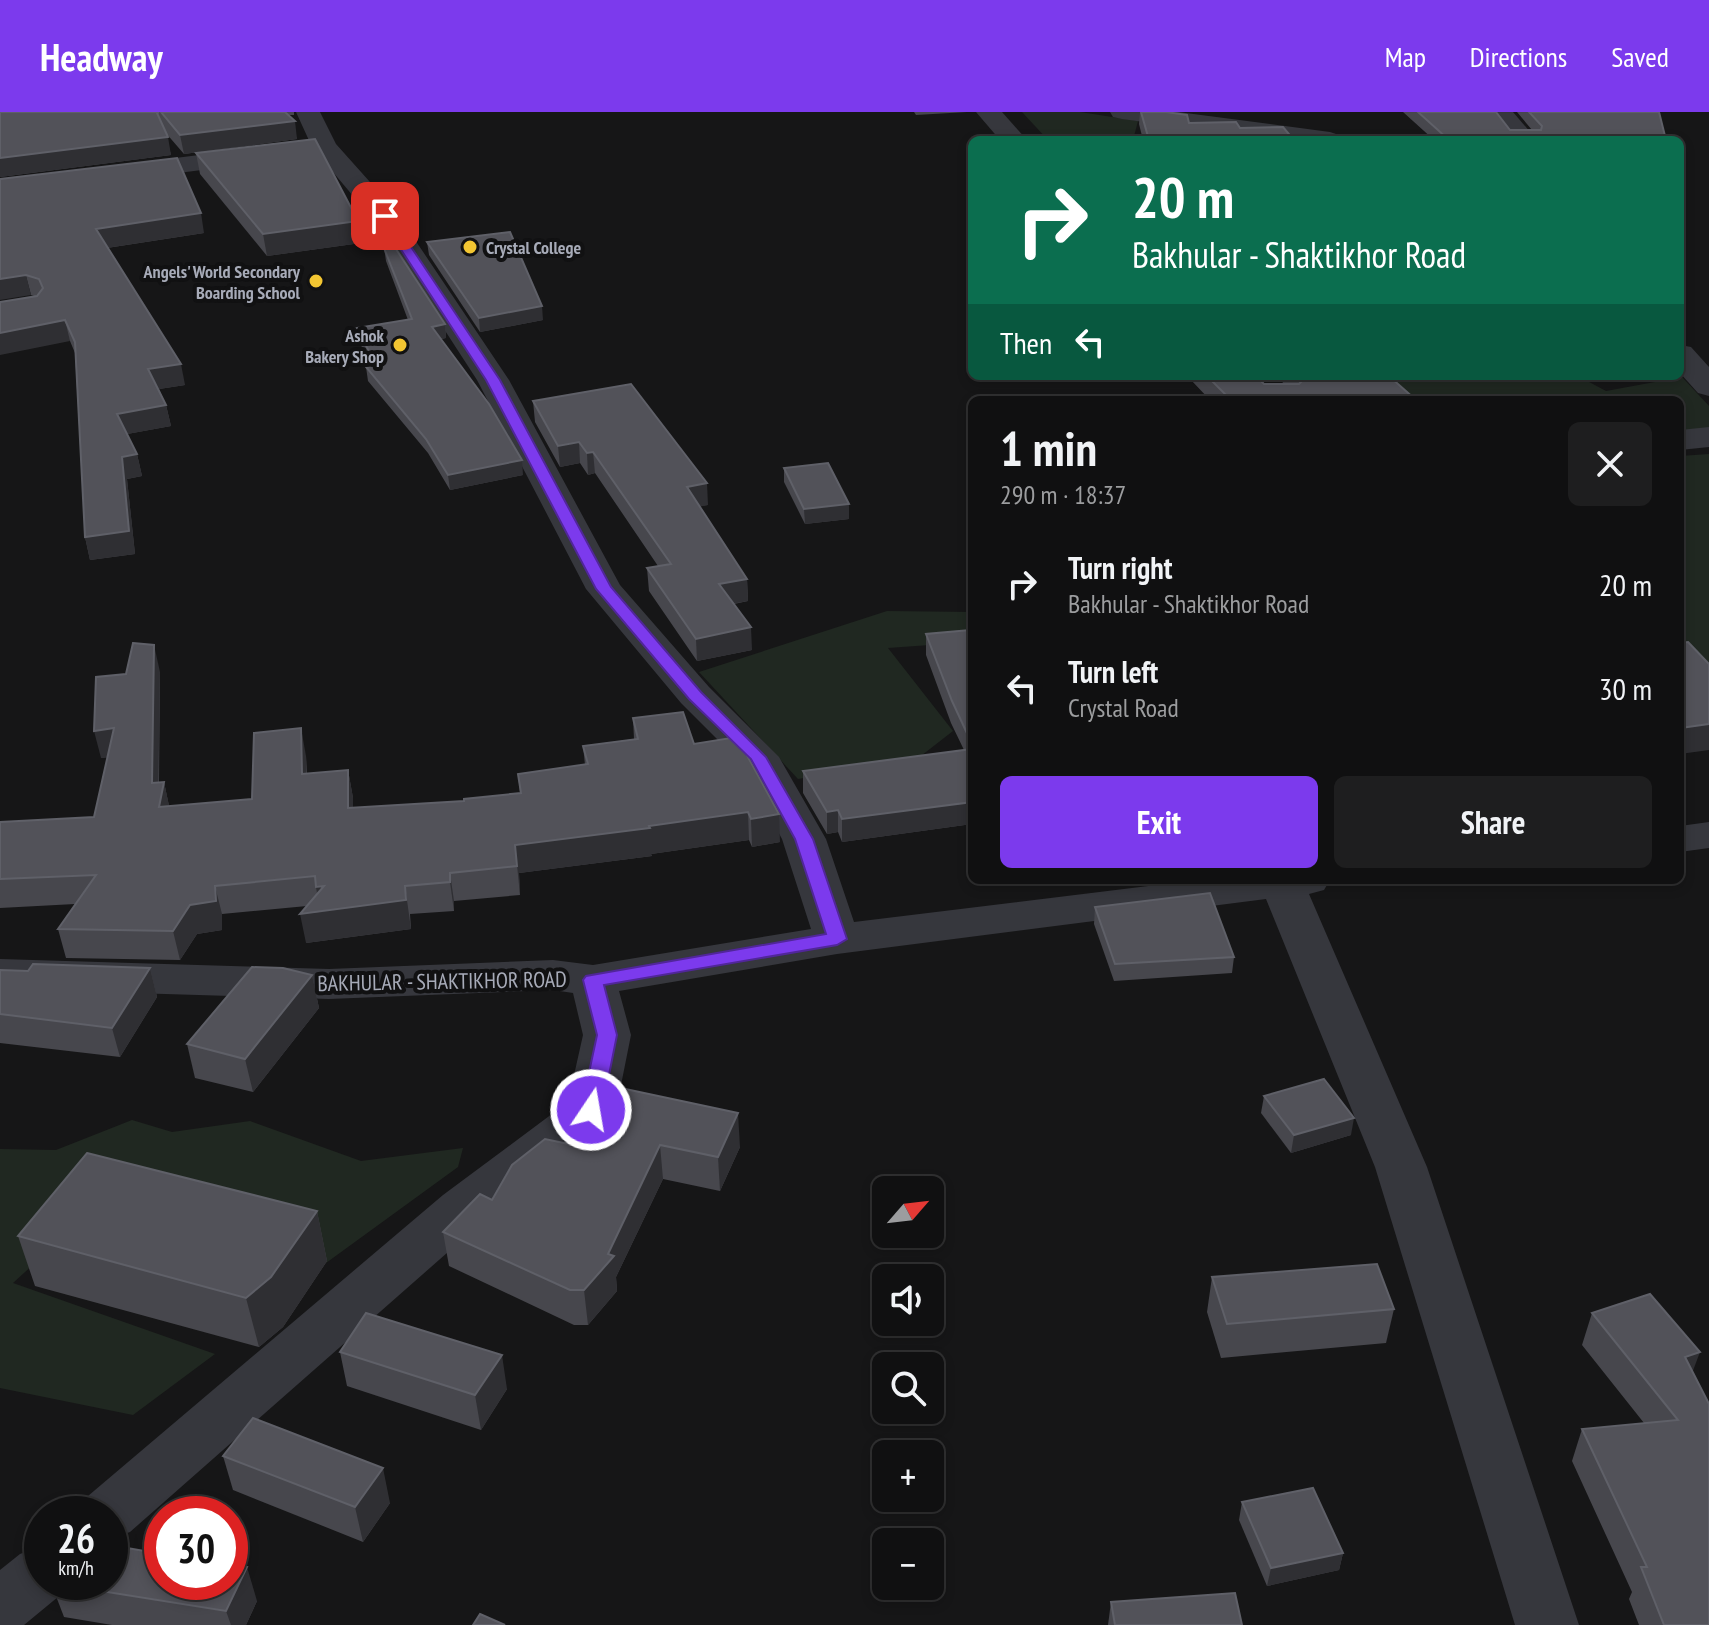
<!DOCTYPE html>
<meta charset="utf-8">
<style>
:root{--surface:#101011;--page:#1e1e1f;--text:#f1f3f6;--muted:#9c9d9f;--line:#303031;--accent:#7c3aed}
body{margin:0;font-family:"PT Sans Narrow",sans-serif;background:var(--page);color:var(--text);height:100vh;display:flex;flex-direction:column;font-size:30px;white-space:nowrap}
*{box-sizing:border-box;margin:0}
p{font-size:26px;color:var(--muted)}
.icon{flex:none;width:44px;height:44px;fill:none;stroke:currentColor;stroke-width:2;stroke-linecap:round;stroke-linejoin:round}
.map{position:relative;flex:1;overflow:hidden}
.drawer{position:absolute;left:968px;top:284px;width:716px;height:488px;display:flex;flex-direction:column;background:var(--surface);border-radius:12px;box-shadow:0 4px 12px #0003,0 0 0 2px var(--line)}
.drawer>*{flex:none}
.top-card{position:absolute;left:968px;top:24px;width:716px;height:244px;border-radius:12px;box-shadow:0 4px 12px #0003,0 0 0 2px var(--line);background:#0b6e4f;color:#fff;overflow:hidden}
.needle{width:52px;rotate:62deg}
.buttons{position:absolute;left:872px;top:1064px;display:grid;gap:16px}
.buttons a{display:grid;place-items:center;width:72px;height:72px;border-radius:12px;background:var(--surface);box-shadow:0 4px 12px #0003,0 0 0 2px var(--line);font-size:40px}
.speed{position:absolute;left:24px;top:1384px;display:flex;gap:16px;font-size:40px;font-weight:700;text-align:center}
.speed>*{display:grid;place-content:center;width:104px;height:104px;border-radius:50%;background:var(--surface);box-shadow:0 4px 12px #0003,0 0 0 2px var(--line);line-height:1}
.speed small{font-size:20px;font-weight:400}
.speed .limit{border:12px solid #d22;background:#fff;color:#111}
.pin{position:absolute;display:grid;place-items:center;width:68px;height:68px;color:#fff;margin:-34px;border-radius:16px;box-shadow:0 4px 12px #0006}
.me{position:absolute;width:88px;margin:-44px;rotate:12deg;stroke-linejoin:round;filter:drop-shadow(0 0 6px #0008)}
.turn{display:flex;align-items:center;gap:28px;height:168px;padding:0 32px;font-size:36px}
.turn .icon{width:104px;height:104px;stroke-width:2.5}
.turn b{display:block;font-size:56px;line-height:68px}
.then{display:flex;align-items:center;height:76px;padding:0 32px;background:#0003;gap:16px;font-size:30px}
.round{display:grid;place-items:center;flex:none;width:84px;height:84px;border-radius:12px;background:var(--page)}
.overview{display:flex;align-items:center;justify-content:space-between;height:136px;padding:0 32px}
h1{font-size:48px;font-weight:700;line-height:60px}
.cta{display:flex;gap:16px;margin-top:auto;padding:16px 32px}
.cta a{flex:1;height:92px;border-radius:12px;background:var(--accent);color:#fff;font-size:32px;font-weight:700;line-height:92px;text-align:center}
.cta a+a{background:var(--page);color:var(--text)}
ul{padding:0;list-style:none}
li{display:flex;align-items:center;gap:24px;height:104px;padding:0 32px}
li div{flex:1}
li b{display:block;font-size:30px}
li em{font-style:normal}
header{display:flex;align-items:center;gap:48px;box-sizing:border-box;height:112px;padding:0 40px;background:var(--accent);color:#fff}
header strong{font-size:38px}
nav{display:flex;gap:44px;margin-inline-start:auto;font-size:28px}
.map>svg:first-child{display:block}
.green{fill:#202821}
.lines{fill:none;stroke-linecap:round;stroke-linejoin:round}
.minor{fill:#36373d;fill-rule:evenodd}
.wall{fill:#47474d}
.shaded-wall{fill:#2f2f33}
.building{fill:#525259;stroke:#5f6068;stroke-width:2}
.route{fill:#7c3aed;stroke:#51269a;stroke-width:2}
.poi-dot{fill:#f3c632;stroke:#111112;stroke-width:3}
.labels{text-anchor:middle;dominant-baseline:central;stroke-width:8;stroke-linejoin:round;paint-order:stroke}
.far-poi-label{font-size:18px;font-weight:bold;fill:#a7abb8;stroke:#111112;text-anchor:end}
.street-label{font-size:22px;fill:#a7abb8;stroke:#111112}
</style>
<header>
<strong>Headway</strong>
<nav><a>Map</a><a>Directions</a><a>Saved</a></nav>
</header>
<div class="map">
<svg width="1709" height="1513" viewBox="0 0 1709 1513">
<rect width="100%" height="100%" fill="#161617"/>
<!-- green -->
<g class="green">
<path d="M1022 0H1080L1138 9 1133 28H1048Z"/>
<path d="M1277 264H1578L1606 279 1682 265 1709 294V317L1680 320V288H1301Z"/>
<path d="M1709 342V556L1680 548V344Z"/>
<path d="M887 499 972 500V530L888 536 953 619 917 647 798 667 699 560Z"/>
<path d="M132 1008 172 1020 250 1009 361 1049 463 1036 458 1055 326 1151 107 1085 13 1171 215 1242 133 1303 0 1276V1037L56 1038Z"/>
</g>
<g class="lines">
<!-- minor -->
<g class="minor">
<path d="M296 0H320L336 32 395 98 509 268 620 473 709 575 779 645 826 727 854 810 1197 768H1330L1324 778 1309 782 1427 1055 1579 1513H1515L1375 1055 1266 787 837 842 619 879 631 923 616 998 609 1010 481 1111 130 1420 110 1427V1402H79L88 1384 443 1083 568 990 583 923 573 881 553 878 329 887 0 877V847L329 857 553 848 593 853 811 817 782 727 741 651 681 591 586 477 477 268 374 109 312 35Z"/>
<path d="M976 0H1002L1027 28H1000Z"/>
<path d="M1110 0H1178L1330 20 1339 23 1343 28H1273L1122 7 1113 5Z"/>
<path d="M1488 0H1513L1537 28H1510Z"/>
<path d="M255 36 264 38 268 44 264 50 0 84V68Z"/>
<path d="M1680 233 1691 235 1709 255V284L1698 281 1680 261Z"/>
<path d="M1709 315V335L1680 338V318Z"/>
<path d="M1709 710V736L1680 740V714Z"/>
<path d="M42 1434V1470H69L64 1480 24 1513H0V1458L20 1442Z"/>
</g>
</g>
<!-- wall -->
<g class="wall">
<path d="M0 0H294V3H288L297 27 184 42 165 20 171 43 0 65Z"/>
<path d="M914 0H967L916 3Z"/>
<path d="M1140 0H1166L1189 11 1240 16 1294 28H1143L1139 12Z"/>
<path d="M1403 0H1496L1510 18H1532L1517 0H1659L1666 28H1434Z"/>
<path d="M196 41 361 131 267 144 200 62Z"/>
<path d="M0 67 204 121 107 136 185 273 159 277 166 293 171 314 127 322 137 342 142 364 127 367 135 442 90 448 85 425 75 241 70 229 34 184 31 183Z"/>
<path d="M427 130 543 208 480 220 429 143Z"/>
<path d="M384 136 445 212 446 226 441 227 523 363 450 378 428 341 368 269 366 255 371 254 359 229 357 216 408 208 386 149Z"/>
<path d="M1191 264H1256L1264 272H1284L1277 264H1389L1416 288H1210L1191 268Z"/>
<path d="M533 289 708 393 699 394 747 467 748 489 734 492 752 538 697 549 649 479 647 456 658 454 595 361 588 363 580 351 560 355 535 310Z"/>
<path d="M784 356 849 407 805 412 784 370Z"/>
<path d="M926 522H972V712L842 730 838 720 827 722 803 681V659L964 638 951 611 926 543Z"/>
<path d="M160 560 159 670H164L169 694 252 687 306 644 307 662 348 658 353 686V696L464 689 520 681 518 662 585 653 583 634 634 627 633 606 694 632 780 730 752 735 749 728 651 742 652 744 519 761 520 783 454 789V799L410 802 411 817 306 831 307 794 222 802V818L197 822 180 848 66 846 58 817 75 792 0 796V710L94 705 108 645 101 646 126 562Z"/>
<path d="M1140 768H1172L1141 772Z"/>
<path d="M1095 795 1234 845 1232 861 1114 869 1094 812Z"/>
<path d="M150 856 157 885 120 945 0 931V858L28 859Z"/>
<path d="M312 863 319 896 253 980 195 966 187 932Z"/>
<path d="M616 975 740 1035 720 1079 663 1067 616 1165 617 1179 588 1213H574L449 1154 443 1120 492 1088 583 1035Z"/>
<path d="M1264 984 1351 1023 1291 1041 1261 1001Z"/>
<path d="M317 1099 327 1149 283 1215 259 1235 35 1174 18 1124Z"/>
<path d="M1212 1165 1394 1197 1386 1231 1221 1246 1207 1200Z"/>
<path d="M1592 1201 1693 1260 1709 1513H1639L1629 1487 1632 1480 1572 1349 1582 1317 1644 1311 1582 1233Z"/>
<path d="M340 1240 507 1277 481 1318 347 1274Z"/>
<path d="M223 1344 390 1391 363 1430 233 1378Z"/>
<path d="M1242 1390 1343 1441 1339 1458 1267 1474 1239 1408Z"/>
<path d="M51 1471 257 1489 246 1513H112L64 1505Z"/>
<path d="M1111 1490 1242 1513H1108Z"/>
</g>
<!-- shaded-wall -->
<g class="shaded-wall">
<path d="M295 9 297 27 184 42 180 23Z"/>
<path d="M168 25 171 43 0 65V46Z"/>
<path d="M201 101 204 121 100 137 96 117Z"/>
<path d="M358 109 361 131 267 144 263 122Z"/>
<path d="M26 163 31 183 0 188V167Z"/>
<path d="M542 194 543 208 480 220 479 206Z"/>
<path d="M65 208 70 229 0 243V221Z"/>
<path d="M445 212 446 226 433 228 432 215Z"/>
<path d="M181 252 185 273 153 278 148 257Z"/>
<path d="M1604 264H1626L1603 267Z"/>
<path d="M166 293 171 314 122 323 117 302Z"/>
<path d="M579 330 580 351 560 355 558 334Z"/>
<path d="M593 340 595 361 588 363 587 341Z"/>
<path d="M137 342 142 364 127 367 135 442 90 448 85 425 122 345Z"/>
<path d="M522 348 523 363 450 378 448 363Z"/>
<path d="M707 371 708 393 688 397 687 375Z"/>
<path d="M849 392V407L805 412 804 397Z"/>
<path d="M747 467 748 489 720 494 719 472Z"/>
<path d="M751 515 752 538 697 549 696 527Z"/>
<path d="M154 533 160 560 158 698 152 671Z"/>
<path d="M1709 612V638L1680 642V616Z"/>
<path d="M114 616 121 644 101 646 94 619Z"/>
<path d="M301 616 306 644 307 690 302 662Z"/>
<path d="M348 658 353 686V724L348 696Z"/>
<path d="M164 670 170 698 159 695Z"/>
<path d="M972 690V712L842 730V707Z"/>
<path d="M838 698V720L827 722V700Z"/>
<path d="M748 700 749 728 651 742 652 744 519 761 520 783 515 733Z"/>
<path d="M779 702 780 730 752 735 751 707Z"/>
<path d="M450 761 454 789V799L450 770Z"/>
<path d="M215 774 222 802V818L197 822 180 848 173 819 190 793Z"/>
<path d="M324 774H405L411 817 306 831 300 802 320 800 316 775Z"/>
<path d="M150 856 157 885 120 945 112 916Z"/>
<path d="M312 863 319 896 253 980 245 947Z"/>
<path d="M738 1001 740 1035 720 1079 718 1045Z"/>
<path d="M1354 1006 1351 1023 1291 1041 1294 1023Z"/>
<path d="M660 1033 663 1067 616 1165 617 1179 588 1213 584 1178 608 1142Z"/>
<path d="M317 1099 327 1149 283 1215 259 1235 246 1186Z"/>
<path d="M1700 1240 1688 1272 1685 1245Z"/>
<path d="M502 1243 507 1277 481 1318 475 1283Z"/>
<path d="M383 1356 390 1391 363 1430 355 1395Z"/>
<path d="M1343 1441 1339 1458 1267 1474 1271 1456Z"/>
<path d="M247 1455 257 1489 246 1513H231L226 1499Z"/>
</g>
<!-- building -->
<g class="building">
<path d="M0 0H159L157 1 168 25 0 46Z"/>
<path d="M161 0H285L295 9 180 23Z"/>
<path d="M1141 0H1166L1187 3 1189 11 1236 10 1240 16 1283 15 1294 28H1149Z"/>
<path d="M1418 0H1496L1510 18H1541L1542 14 1529 0H1659L1666 28H1449Z"/>
<path d="M315 27 358 109 263 122 196 41Z"/>
<path d="M177 46 201 101 96 117 181 252 148 257 166 293 117 302 137 342 122 345 129 419 85 425 75 230 65 208 0 221V190L37 184 43 176 39 167 26 163 0 167V67Z"/>
<path d="M510 120 542 194 479 206 427 130Z"/>
<path d="M394 134 445 212 432 215 489 292 522 348 448 363 426 327 366 255 376 253 357 216 412 207 384 136Z"/>
<path d="M1207 264H1256L1264 272H1299L1302 269 1297 264H1389L1416 288H1231Z"/>
<path d="M631 272 707 371 687 375 747 467 719 472 751 515 696 527 647 456 671 452 593 340 587 341 579 330 558 334 533 289Z"/>
<path d="M828 351 849 392 804 397 784 356Z"/>
<path d="M970 518 972 522V632L952 589 926 522Z"/>
<path d="M1688 530 1709 552V612L1680 616V531Z"/>
<path d="M133 531 154 533 152 671 164 670 159 695 252 687 254 621 301 616 302 662 348 658V696L464 689V687L521 681 518 662 588 652 583 634 638 627 633 606 683 600 694 632 737 625 779 702 751 707 748 700 649 714 650 716 515 733 517 754 450 761V770L405 774 406 788 300 802 324 774 316 775 315 764 215 774 216 789 190 793 173 819 58 817 96 763 0 767V710L94 705 114 616 94 619 96 565 126 562Z"/>
<path d="M972 637V690L842 707 838 698 827 700 803 659Z"/>
<path d="M1210 781 1234 845 1115 852 1095 795Z"/>
<path d="M33 852 150 856 112 916 0 902V858L28 859Z"/>
<path d="M252 855 283 856 312 863 245 947 187 932Z"/>
<path d="M1324 967 1354 1006 1294 1023 1264 984Z"/>
<path d="M616 975 738 1001 718 1045 660 1033 608 1142 614 1144 584 1178H570L443 1120 480 1082 492 1088 512 1053 545 1027 583 1035Z"/>
<path d="M87 1041 317 1099 271 1165 246 1186 18 1124Z"/>
<path d="M1377 1152 1394 1197 1227 1212 1212 1165Z"/>
<path d="M1650 1182 1700 1240 1685 1245 1709 1292V1513H1664L1641 1455H1647L1582 1317 1678 1308 1592 1201Z"/>
<path d="M366 1201 502 1243 475 1283 340 1240Z"/>
<path d="M253 1306 383 1356 355 1395 223 1344Z"/>
<path d="M1313 1376 1343 1441 1271 1456 1242 1390Z"/>
<path d="M110 1433 162 1442V1470H230V1452L247 1455 226 1499 51 1471 110 1470Z"/>
<path d="M1235 1481 1242 1513H1115L1111 1490Z"/>
<path d="M480 1502 505 1513H473Z"/>
</g>
<!-- route -->
<path class="route" d="M381 102H389L500 268 611 475 701 580 766 645 813 727 847 827 837 833 604 873 617 923 602 998 599 1003H584L581 998 597 923 583 868 586 864 826 822 795 727 751 647 689 587 596 477 486 268 379 104Z"/>
<!-- markers -->
<g class="poi-dot">
<circle cx="470" cy="135" r="8"/>
<circle cx="316" cy="169" r="8"/>
<circle cx="400" cy="233" r="8"/>
</g>
<g class="labels">
<!-- far-poi labels -->
<g class="far-poi-label">
<text x="486" y="135" text-anchor="start">Crystal College</text>
<text x="300" y="159">Angels' World Secondary<tspan x="300" dy="21">Boarding School</tspan></text>
<text x="384" y="223">Ashok<tspan x="384" dy="21">Bakery Shop</tspan></text>
</g>
<!-- street labels -->
<g class="street-label">
<text transform="translate(442 869) rotate(-1)">BAKHULAR - SHAKTIKHOR ROAD</text>
</g>
</g>
</svg>
<div class="buttons">
<a><svg class="needle" viewBox="-14 -14 28 28"><path d="M0-13l5 13h-10z" fill="#e53935"/><path d="M0 13l5-13h-10z" fill="#9c9d9f"/></svg></a>
<a><svg class="icon" aria-label="sound" viewBox="0 0 24 24"><path d="M4 9h4l5-4v14l-5-4H4zM17 9q2 3 0 6"/></svg></a>
<a><svg class="icon" aria-label="search" viewBox="0 0 24 24"><circle cx="10" cy="10" r="6"/><path d="M15 15l6 6"/></svg></a>
<a>+</a>
<a>−</a>
</div>
<div class="speed"><div>26<small>km/h</small></div><div class="limit">30</div></div>
<div class="pin" style="left:385px;top:104px;background:#d93025"><svg class="icon" aria-label="arrive" viewBox="0 0 24 24"><path d="M6 21V4h12l-3 4 3 4H6"/></svg></div>
<svg class="me" style="left:591px;top:998px" viewBox="-20 -20 40 40"><circle r="17" fill="#7c3aed" stroke="#fff" stroke-width="3"/><path d="M0-11L8 9 0 5-8 9z" fill="#fff"/></svg>
<div class="top-card">
<div class="turn"><svg class="icon" aria-label="right" viewBox="0 0 24 24"><path d="M7 20v-9h11M14 6l5 5-5 5"/></svg><div><b>20 m</b>Bakhular - Shaktikhor Road</div></div>
<div class="then">Then<svg class="icon" aria-label="left" viewBox="0 0 24 24"><path d="M17 20v-9H6M10 6l-5 5 5 5"/></svg></div>
</div>
<section class="drawer">
<div class="overview"><div><h1>1 min</h1><p>290 m · 18:37</p></div><a class="round"><svg class="icon" aria-label="close" viewBox="0 0 24 24"><path d="M6 6l12 12M18 6L6 18"/></svg></a></div>
<ul>
<li><svg class="icon" aria-label="right" viewBox="0 0 24 24"><path d="M7 20v-9h11M14 6l5 5-5 5"/></svg><div><b>Turn right</b><p>Bakhular - Shaktikhor Road</p></div><em>20 m</em></li>
<li><svg class="icon" aria-label="left" viewBox="0 0 24 24"><path d="M17 20v-9H6M10 6l-5 5 5 5"/></svg><div><b>Turn left</b><p>Crystal Road</p></div><em>30 m</em></li>
</ul>
<div class="cta"><a>Exit</a><a>Share</a></div>
</section>
</div>
